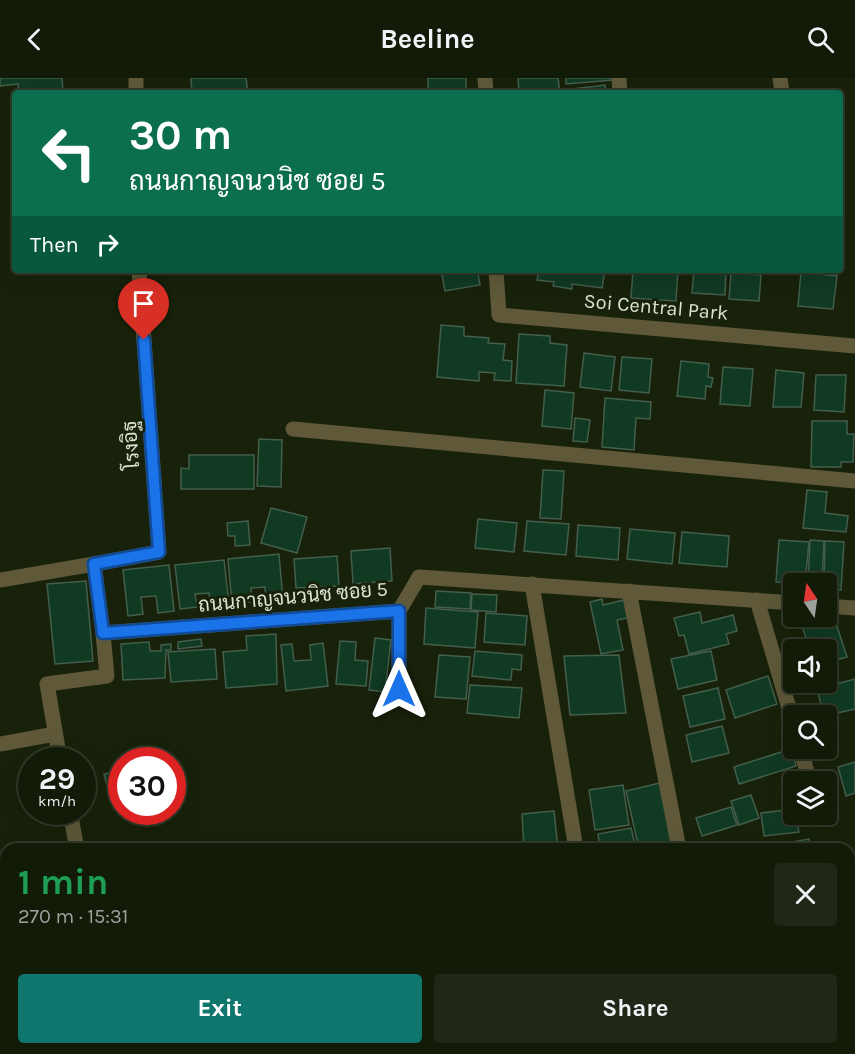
<!DOCTYPE html>
<meta charset="utf-8">
<style>
:root{--surface:#121a08;--page:#1f2716;--text:#f1f3f6;--muted:#9ca19c;--line:#313829;--accent:#0f766e}
body{margin:0;font-family:Karla,Sarabun,sans-serif;background:var(--page);color:var(--text);height:100vh;display:flex;flex-direction:column;font-size:22px;white-space:nowrap}
*{box-sizing:border-box;margin:0}
p{font-size:20px;color:var(--muted)}
.icon{flex:none;width:33px;height:33px;fill:none;stroke:currentColor;stroke-width:2;stroke-linecap:round;stroke-linejoin:round}
.map{position:relative;flex:1;overflow:hidden}
.sheet{position:absolute;left:0px;top:765px;width:855px;height:212px;display:flex;flex-direction:column;background:var(--surface);border-radius:18px 18px 0 0;box-shadow:0 6px 24px #0002,0 0 0 2px var(--line)}
.sheet>*{flex:none}
.top-card{position:absolute;left:12px;top:12px;width:831px;height:183px;border-radius:6px;box-shadow:0 6px 24px #0002,0 0 0 2px var(--line);background:#0b6e4f;color:#fff;overflow:hidden}
.needle{width:39px;rotate:347deg}
.tools{position:absolute;left:783px;top:495px;display:grid;gap:12px}
.tools a{display:grid;place-items:center;width:54px;height:54px;border-radius:6px;background:var(--surface);box-shadow:0 6px 24px #0002,0 0 0 2px var(--line);font-size:30px}
.speed{position:absolute;left:18px;top:669px;display:flex;gap:12px;font-size:30px;font-weight:700;text-align:center}
.speed>*{display:grid;place-content:center;width:78px;height:78px;border-radius:50%;background:var(--surface);box-shadow:0 6px 24px #0002,0 0 0 2px var(--line);line-height:1}
.speed small{font-size:15px;font-weight:400}
.speed .limit{border:9px solid #d22;background:#fff;color:#111}
.pin{position:absolute;display:grid;place-items:center;width:51px;height:51px;color:#fff;margin:-62px -26px;border-radius:50% 50% 50% 0;rotate:-45deg;box-shadow:0 0 6px #0007}
.pin .icon{rotate:45deg}
.me{position:absolute;width:66px;margin:-33px;rotate:0deg;stroke-linejoin:round;filter:drop-shadow(0 0 4px #0008)}
.turn{display:flex;align-items:center;gap:21px;height:126px;padding:0 18px;font-size:27px}
.turn .icon{width:78px;height:78px;stroke-width:2.5}
.turn b{display:block;font-size:42px;line-height:51px}
.then{display:flex;align-items:center;height:57px;padding:0 18px;background:#0003;gap:12px;font-size:22px}
.round{display:grid;place-items:center;flex:none;width:63px;height:63px;border-radius:6px;background:var(--page)}
.head{display:flex;align-items:center;justify-content:space-between;height:102px;padding:0 18px}
h1{font-size:36px;font-weight:700;line-height:45px;color:#1e9e55}
.button{display:flex;gap:12px;margin-top:auto;padding:12px 18px}
.button a{flex:1;height:69px;border-radius:6px;background:var(--accent);color:#fff;font-size:24px;font-weight:700;line-height:69px;text-align:center}
.button a+a{background:var(--page);color:var(--text)}
header{display:flex;justify-content:space-between;align-items:center;height:78px;padding:0 18px;background:var(--surface);font-size:27px;font-weight:700}
.map>svg:first-child{display:block}
.building{fill:#113a23;stroke:#435e4c;stroke-width:1.5}
.lines{fill:none;stroke-linecap:round;stroke-linejoin:round}
.street{stroke:#5f593a;stroke-width:15}
.route-casing{stroke:#114b97;stroke-width:15}
.route{stroke:#1a73e8;stroke-width:10}
.labels{text-anchor:middle;dominant-baseline:central;stroke-width:6;stroke-linejoin:round;paint-order:stroke}
.street-label{font-size:20px;fill:#dbe2d3;stroke:#18220a}
</style>
<header><svg class="icon" aria-label="back" viewBox="0 0 24 24"><path d="M15 5l-7 7 7 7"/></svg>Beeline<svg class="icon" aria-label="search" viewBox="0 0 24 24"><circle cx="10" cy="10" r="6"/><path d="M15 15l6 6"/></svg></header>
<div class="map">
<svg width="855" height="976" viewBox="0 0 855 976">
<rect width="100%" height="100%" fill="#18220a"/>
<!-- building -->
<g class="building">
<path d="M0 0H62L63 15H19L18 6 0 8Z"/>
<path d="M191 0H246L248 15H192Z"/>
<rect x="428" y="0" width="38" height="15"/>
<path d="M518 0H558L560 15H519Z"/>
<path d="M566 0H613V2L566 6Z"/>
<path d="M605 7 606 15H565V12Z"/>
<path d="M441 192H484V195L478 196 480 207 445 213Z"/>
<path d="M539 192H605L602 210 572 206V211L553 208 554 204 537 202Z"/>
<path d="M633 192H678L676 223 631 220Z"/>
<path d="M694 192H726L725 217 692 215Z"/>
<path d="M801 194 837 198 833 231 798 228Z"/>
<path d="M731 195 761 197 759 223 729 221Z"/>
<path d="M441 247 464 249V258L489 260 488 265 505 266 503 282 512 283 511 303 494 302 495 295 479 294V303L437 299Z"/>
<path d="M519 256 550 258V265L567 267 564 308 516 305Z"/>
<path d="M584 275 615 279 611 313 580 309Z"/>
<path d="M622 279 652 281 649 315 619 312Z"/>
<path d="M681 283 709 286 708 299 713 300 711 309 706 308 705 321 677 318Z"/>
<path d="M723 289 753 291 750 328 720 326Z"/>
<path d="M776 292 804 295 801 329H773Z"/>
<path d="M816 297H846L844 334 814 332Z"/>
<path d="M545 312 574 315 571 351 542 348Z"/>
<path d="M605 320 651 324 650 341 636 340 634 372 602 369Z"/>
<path d="M575 340 590 342 587 364 573 363Z"/>
<path d="M812 343H847V356H854L853 384H841V389H811Z"/>
<path d="M259 361 282 362 281 409 257 408Z"/>
<path d="M189 377H254V411H181V390L189 391Z"/>
<path d="M543 392 564 393 561 441 540 440Z"/>
<path d="M807 412 827 414 825 435 848 438 846 454 803 450Z"/>
<path d="M271 430 307 439 297 475 261 465Z"/>
<path d="M478 441 517 445 514 474 475 470Z"/>
<path d="M248 443 250 467 235 468V458H228L227 445Z"/>
<path d="M527 443 569 446 566 477 524 473Z"/>
<path d="M578 447 620 450 618 482 576 478Z"/>
<path d="M630 451 675 455 672 486 627 481Z"/>
<path d="M682 454 729 458 727 489 679 485Z"/>
<path d="M779 462 809 464 805 506 776 504Z"/>
<path d="M810 462 824 463 822 506H808Z"/>
<path d="M825 463 844 464 841 512H826V506H824Z"/>
<path d="M390 470 392 503 353 506 351 473Z"/>
<path d="M279 476 283 523 266 525 265 509 251 510 252 524 232 526 228 481Z"/>
<path d="M337 478 339 508 296 510 294 481Z"/>
<path d="M224 482 229 526 211 528 209 515 195 516 197 529 180 531 175 487Z"/>
<path d="M169 487 174 533 158 535 156 518 141 519 143 536 128 538 123 492Z"/>
<path d="M86 503 93 583 55 586 47 506Z"/>
<path d="M436 513 471 515 470 531 435 529Z"/>
<path d="M472 516 497 517 496 534 471 532Z"/>
<path d="M602 521 603 527 624 522 628 540 617 542 623 572 601 576 590 524Z"/>
<path d="M426 530 478 534 475 570 424 566Z"/>
<path d="M700 534 702 545 733 537 737 553 726 556 729 566 689 576 684 557 679 558 674 540Z"/>
<path d="M486 535 527 538 525 567 484 564Z"/>
<path d="M834 539 847 579 826 585V572H800L809 569 802 548Z"/>
<path d="M276 556 277 606 226 610 223 574 247 572 246 558Z"/>
<path d="M375 560 391 562 385 614 369 612Z"/>
<path d="M201 561 202 568 178 571V564Z"/>
<path d="M340 563 356 564 355 582 368 583 366 608 336 606Z"/>
<path d="M149 564 150 573H161V567L171 566V572H166L165 600 123 602 121 566Z"/>
<path d="M323 565 328 608 286 613 281 567 292 566 294 583 311 582 310 567Z"/>
<path d="M215 571 217 601 171 604 168 574Z"/>
<path d="M475 573 522 577 521 592 512 591 511 602 472 598Z"/>
<path d="M711 573 717 602 678 611 671 581Z"/>
<path d="M439 577 470 579 466 621 435 619Z"/>
<path d="M619 577 626 635 570 637 564 578Z"/>
<path d="M768 598 777 626 735 640 726 612Z"/>
<path d="M855 601V631L824 638 817 611Z"/>
<path d="M470 607 522 610 519 640 467 635Z"/>
<path d="M718 610 725 641 690 649 683 618Z"/>
<path d="M722 648 729 675 692 684 686 657Z"/>
<path d="M791 671 796 688 739 706 734 689Z"/>
<path d="M855 684V715L846 718 838 689Z"/>
<path d="M122 692V708L108 711 104 696Z"/>
<path d="M660 705 672 765 639 771 626 713Z"/>
<path d="M623 707 629 747 595 752 589 712Z"/>
<path d="M751 717 759 740 739 747 731 723Z"/>
<path d="M731 729 737 747 702 758 696 740Z"/>
<path d="M794 731 799 754 764 758 761 735Z"/>
<path d="M554 733 558 771H524L522 736Z"/>
<path d="M631 750 636 771H600L598 756Z"/>
<path d="M809 761 811 771H775L774 767Z"/>
<path d="M6 927V951L0 952V929Z"/>
</g>
<g class="lines">
<!-- street -->
<g class="street">
<path d="M136 0V15"/>
<path d="M485 0 486 15"/>
<path d="M619 0 620 15"/>
<path d="M780 0 782 15"/>
<path d="M496 192 499 237 855 268"/>
<path d="M293 351 855 403"/>
<path d="M94 486 159 474 139 192"/>
<path d="M0 502 94 486 103 555"/>
<path d="M532 506 576 771"/>
<path d="M629 513 679 771"/>
<path d="M757 522 794 647"/>
<path d="M826 528 855 530"/>
<path d="M399 533V611"/>
<path d="M0 666 55 656"/>
<path d="M800 670 809 700"/>
<path d="M60 682 47 606 107 598 103 555 399 533 419 499 794 525"/>
<path d="M70 734 77 771"/>
<path d="M849 797 855 796"/>
<path d="M0 856 6 855"/>
<path d="M849 922 855 921"/>
<path d="M47 970 48 976"/>
<path d="M195 970 199 976"/>
<path d="M714 970 715 976"/>
</g>
</g>
<g class="lines">
<!-- route casing -->
<g class="route-casing">
<path id="route" d="M144 262 159 474 94 486 103 555 399 533V611"/>
</g>
<!-- route -->
<use href="#route" class="route"/>
</g>
<g class="labels">
<!-- street labels -->
<g class="street-label">
<text transform="translate(656 229) rotate(5)">Soi Central Park</text>
<text transform="translate(131 367) rotate(-94)">โรงอิฐ</text>
<text transform="translate(293 519) rotate(-5)">ถนนกาญจนวนิช ซอย 5</text>
</g>
</g>
</svg>
<div class="tools">
<a><svg class="needle" viewBox="-14 -14 28 28"><path d="M0-13l5 13h-10z" fill="#e53935"/><path d="M0 13l5-13h-10z" fill="#9ca19c"/></svg></a>
<a><svg class="icon" aria-label="sound" viewBox="0 0 24 24"><path d="M4 9h4l5-4v14l-5-4H4zM17 9q2 3 0 6"/></svg></a>
<a><svg class="icon" aria-label="search" viewBox="0 0 24 24"><circle cx="10" cy="10" r="6"/><path d="M15 15l6 6"/></svg></a>
<a><svg class="icon" aria-label="layers" viewBox="0 0 24 24"><path d="M12 4l9 5-9 5-9-5zM3 14l9 5 9-5"/></svg></a>
</div>
<div class="speed"><div>29<small>km/h</small></div><div class="limit">30</div></div>
<div class="pin" style="left:144px;top:262px;background:#d93025"><svg class="icon" aria-label="arrive" viewBox="0 0 24 24"><path d="M6 21V4h12l-3 4 3 4H6"/></svg></div>
<svg class="me" style="left:399px;top:611px" viewBox="-20 -20 40 40"><path d="M0-17L14 15 0 8-14 15z" fill="#1a73e8" stroke="#fff" stroke-width="4"/></svg>
<div class="top-card">
<div class="turn"><svg class="icon" aria-label="left" viewBox="0 0 24 24"><path d="M17 20v-9H6M10 6l-5 5 5 5"/></svg><div><b>30 m</b>ถนนกาญจนวนิช ซอย 5</div></div>
<div class="then">Then<svg class="icon" aria-label="right" viewBox="0 0 24 24"><path d="M7 20v-9h11M14 6l5 5-5 5"/></svg></div>
</div>
<section class="sheet">
<div class="head"><div><h1>1 min</h1><p>270 m · 15:31</p></div><a class="round"><svg class="icon" aria-label="close" viewBox="0 0 24 24"><path d="M6 6l12 12M18 6L6 18"/></svg></a></div>
<div class="button"><a>Exit</a><a>Share</a></div>
</section>
</div>
